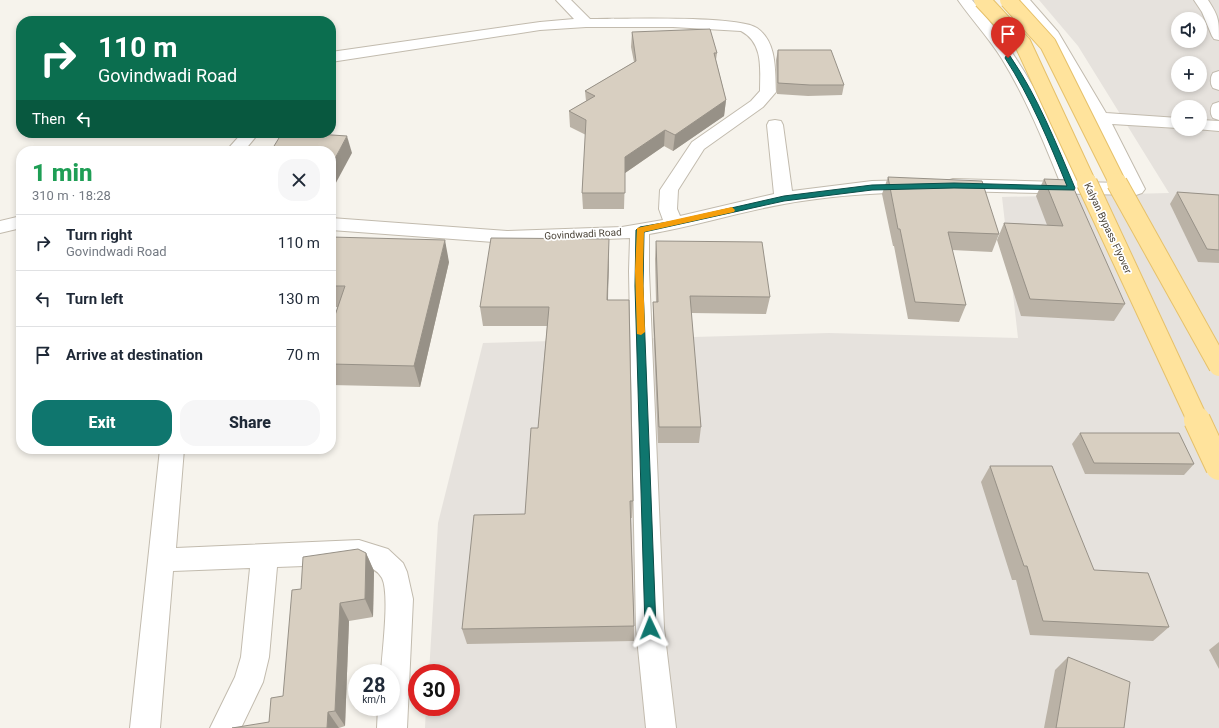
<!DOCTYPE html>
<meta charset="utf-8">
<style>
:root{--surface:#fff;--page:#f6f6f7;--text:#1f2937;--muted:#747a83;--line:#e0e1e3;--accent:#0f766e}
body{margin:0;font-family:Roboto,sans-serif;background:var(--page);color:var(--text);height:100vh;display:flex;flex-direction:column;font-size:15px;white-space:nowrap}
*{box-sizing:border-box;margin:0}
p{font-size:13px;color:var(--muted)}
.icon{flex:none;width:22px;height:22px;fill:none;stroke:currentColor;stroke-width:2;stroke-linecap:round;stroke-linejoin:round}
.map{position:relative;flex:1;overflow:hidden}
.drawer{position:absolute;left:16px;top:146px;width:320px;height:308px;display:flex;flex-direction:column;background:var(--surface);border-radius:16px;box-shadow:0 2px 6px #0003}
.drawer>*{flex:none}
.banner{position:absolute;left:16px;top:16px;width:320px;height:122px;border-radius:16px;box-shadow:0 2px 6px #0003;background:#0b6e4f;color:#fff;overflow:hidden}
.buttons{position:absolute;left:1171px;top:12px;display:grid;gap:8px}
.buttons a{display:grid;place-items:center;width:36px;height:36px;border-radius:50%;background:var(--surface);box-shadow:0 2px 6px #0003;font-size:20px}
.speed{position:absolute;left:348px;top:664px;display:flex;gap:8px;font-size:20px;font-weight:700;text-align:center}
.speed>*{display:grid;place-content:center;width:52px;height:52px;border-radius:50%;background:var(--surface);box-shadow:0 2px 6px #0003;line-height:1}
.speed small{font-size:10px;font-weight:400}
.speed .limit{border:6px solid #d22;background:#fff;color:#111}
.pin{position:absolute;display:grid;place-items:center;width:34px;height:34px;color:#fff;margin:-41px -17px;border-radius:50% 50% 50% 0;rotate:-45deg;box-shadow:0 0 4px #0007}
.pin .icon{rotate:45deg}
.me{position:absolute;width:44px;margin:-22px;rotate:358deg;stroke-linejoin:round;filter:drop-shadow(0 0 3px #0008)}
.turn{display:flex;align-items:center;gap:14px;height:84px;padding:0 16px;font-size:18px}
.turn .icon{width:52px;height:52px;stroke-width:2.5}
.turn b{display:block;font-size:28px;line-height:34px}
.then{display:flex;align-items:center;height:38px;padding:0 16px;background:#0003;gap:8px;font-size:15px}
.round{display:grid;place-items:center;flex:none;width:42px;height:42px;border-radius:16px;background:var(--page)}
.summary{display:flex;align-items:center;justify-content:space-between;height:68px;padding:0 16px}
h1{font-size:24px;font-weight:800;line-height:30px;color:#1e9e55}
.action{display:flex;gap:8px;margin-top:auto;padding:8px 16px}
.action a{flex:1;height:46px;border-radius:16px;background:var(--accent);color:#fff;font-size:16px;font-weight:800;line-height:46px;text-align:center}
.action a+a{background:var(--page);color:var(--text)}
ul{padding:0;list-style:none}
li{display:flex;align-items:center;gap:12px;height:56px;padding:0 16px;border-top:1px solid var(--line)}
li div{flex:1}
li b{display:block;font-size:15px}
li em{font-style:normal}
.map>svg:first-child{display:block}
.industrial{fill:#e6e2dd;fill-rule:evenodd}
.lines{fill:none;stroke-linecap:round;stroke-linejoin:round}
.minor-casing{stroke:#c2bbae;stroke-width:2}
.minor{fill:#fff;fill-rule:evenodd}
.primary-bridge-far2-casing{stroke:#e6c16a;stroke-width:18;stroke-linecap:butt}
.primary-bridge-far1-casing{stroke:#e6c16a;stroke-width:22;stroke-linecap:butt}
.primary-bridge-casing{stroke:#e6c16a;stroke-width:28;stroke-linecap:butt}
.primary-bridge-far2{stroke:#ffe39c;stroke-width:16}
.primary-bridge-far1{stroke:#ffe39c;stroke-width:20}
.primary-bridge{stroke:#ffe39c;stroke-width:26}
.wall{fill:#bab2a6}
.shaded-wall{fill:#979187}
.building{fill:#d8cfc1;stroke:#979187}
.route{fill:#0f766e;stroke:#0a4d48}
.slow{fill:#f59e0b}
.labels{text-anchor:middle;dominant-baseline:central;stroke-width:3.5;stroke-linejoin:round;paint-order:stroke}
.street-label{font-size:10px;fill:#4b4439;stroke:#fff}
</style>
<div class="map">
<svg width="1219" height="728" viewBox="0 0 1219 728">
<rect width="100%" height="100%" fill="#f6f3ec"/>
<!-- industrial -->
<path class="industrial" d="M1039 0H1219V728H425L426 707H451V673H429L438 523 483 343 829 333 1018 338 1002 197 1169 193 1078 46ZM1178 19H1200V41H1178ZM1178 63H1200V85H1178ZM1178 107H1200V129H1178Z"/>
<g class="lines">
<!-- minor casing -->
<g class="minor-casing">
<g id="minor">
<path d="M556 0H571L590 19C618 19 738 15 757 28 777 42 775 70 776 92L763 107 704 149 678 190 677 209 680 216 774 194 767 125 769 121 775 120 781 121 783 125 792 191 872 181 915 180 921 182 924 186 921 190 915 192C871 193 827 196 784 204 739 212 695 226 649 234V271L664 628 676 728H646L636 628 629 271 630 238 507 243 331 230V218L507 231 622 227 663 220 659 209 660 190 692 142 751 101 760 91C760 70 764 43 741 31L673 27H586L540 30 331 62V52L540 22 574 19Z"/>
<path d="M958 0H972C1022 58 1049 112 1078 182L1124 183 1082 97 1045 34 1015 0H1030L1058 32 1106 113 1178 118V128L1112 124 1145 189 1142 193 1136 195 953 191 947 189 944 185 947 181 953 179 1060 182C1043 140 1026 98 1002 59 989 38 972 20 958 0Z"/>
<path d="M1194 0H1208C1219 17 1219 20 1219 40L1214 39 1212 36 1202 12Z"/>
<path d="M1219 71V90L1213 88C1210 84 1210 77 1213 73Z"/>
<path d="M1219 102V120L1213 118C1210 114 1210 108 1213 104Z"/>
<path d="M1200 120 1219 121V131L1196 129H1200Z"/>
<path d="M242 133H259L244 151H226Z"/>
<path d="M21 216V228L0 233V221Z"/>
<path d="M160 449H184L176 548 359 540 388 549 403 563 407 572 413 599 407 728H377L378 707H391V673H381C382 653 390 594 382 578 377 569 368 566 359 564L277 567 269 657 263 682 241 728H210L235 677 241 657 250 568 173 571 160 728H130Z"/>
</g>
</g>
<!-- minor -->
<use href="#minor" class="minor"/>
<!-- primary-bridge-far2 casing -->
<g class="primary-bridge-far2-casing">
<g id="primary-bridge-far2">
<path d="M982 0 1023 44 1088 184"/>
<path d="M1008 0 1048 44 1118 184"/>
</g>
</g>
<!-- primary-bridge-far1 casing -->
<g class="primary-bridge-far1-casing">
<g id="primary-bridge-far1">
<path d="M1087 183 1198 421"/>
<path d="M1117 183 1219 366"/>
</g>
</g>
<!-- primary-bridge casing -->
<g class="primary-bridge-casing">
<path id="primary-bridge" d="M1197 420 1219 467"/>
</g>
<!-- primary-bridge-far2 -->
<use href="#primary-bridge-far2" class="primary-bridge-far2"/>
<!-- primary-bridge-far1 -->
<use href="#primary-bridge-far1" class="primary-bridge-far1"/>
<!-- primary-bridge -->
<use href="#primary-bridge" class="primary-bridge"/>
</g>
<!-- wall -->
<g class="wall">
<path d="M632 32 717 53 716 60 726 100 724 116 673 151 664 146 625 173 624 209H583L582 193 586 135 570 127 569 111 586 101 585 91 634 62 631 47Z"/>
<path d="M778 50 844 85 842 95 808 96 777 94 776 60Z"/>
<path d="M888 177 999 234 992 252 952 250 966 305 959 322 908 319 894 246H893L882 194Z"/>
<path d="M1044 179 1125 304 1114 321 1021 316 997 240 1004 223 1047 225 1036 196Z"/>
<path d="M1177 192 1219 195V263L1198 262 1170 204Z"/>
<path d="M331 237 449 262 420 387 331 385V327L338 307H331Z"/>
<path d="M656 241 770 297 766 314 691 313 701 427 699 443H658L653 319V302H656L655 259Z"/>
<path d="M609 258 608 300 633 501 632 518H631L634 626V641L467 644 462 629 525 514 538 428 547 326H483L480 307Z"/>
<path d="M1080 433 1194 464 1184 475 1085 474 1072 444Z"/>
<path d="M990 466 1094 570 1169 627 1153 641 1030 635 1016 580H1012L981 482Z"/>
<path d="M366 553 374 571 373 617 349 621 345 726 339 728 269 722 283 696Z"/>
<path d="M1219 642V669L1209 650Z"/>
<path d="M1068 657 1124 728H1044L1055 670Z"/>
</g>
<!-- shaded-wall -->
<g class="shaded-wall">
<path d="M726 100 724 116 673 151 675 135Z"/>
<path d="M665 130 664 146 625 173V157Z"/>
<path d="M347 136 352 153 331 192V166Z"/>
<path d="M609 239V258L607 319V300Z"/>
<path d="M445 240 449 262 420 387 414 366Z"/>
<path d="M366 553 374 571 373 617 365 599Z"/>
<path d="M340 603 349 621 345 726 335 711Z"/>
<path d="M328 712 339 728H327Z"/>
</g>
<!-- building -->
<g class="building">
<path d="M710 29 717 53H714L726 100 675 135 665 130 625 157V193H582L586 120 569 111 595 96 585 91 636 61 632 32Z"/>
<path d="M778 50H831L844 85H810L778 83Z"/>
<path d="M282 133H302L347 136 331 166V151H271Z"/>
<path d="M888 177 982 181 999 234 948 232 966 305 915 302 900 229H898Z"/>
<path d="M1044 179 1070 180 1125 304 1030 299 1004 223 1063 226Z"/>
<path d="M1177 192 1219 195V250L1207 249Z"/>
<path d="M331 237 445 240 414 366 331 364V327L345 286H331Z"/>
<path d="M491 238 609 239 607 300H629L633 501H630L634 626 462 629 474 515 525 514 531 428H538L549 307H480Z"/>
<path d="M656 241 762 242 770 297 690 296 701 427H659L653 302H658Z"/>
<path d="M1080 433H1179L1194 464 1094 463Z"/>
<path d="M990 466H1052L1094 570 1148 573 1169 627 1043 621 1027 566H1024Z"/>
<path d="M358 549 366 553 365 599 340 603 335 711 328 712 327 728H232L269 722 271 698 283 696 292 590 301 589 303 557Z"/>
<path d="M1068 657 1130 682 1124 728H1056Z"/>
</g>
<!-- route -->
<path class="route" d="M1006 56H1010C1038 97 1056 143 1075 188L1074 190 954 188 872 190 784 201 644 232 643 286 656 628 654 631 650 633 646 631 645 628 635 286 636 230 640 227 674 221 784 196 872 185 954 183 1067 186C1049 142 1031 98 1005 58Z"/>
<!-- slow -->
<path class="slow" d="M732 207 735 210 734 212 644 232 643 271 645 332 641 335 637 334 635 271 637 228Z"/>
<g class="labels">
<!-- street labels -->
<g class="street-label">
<text transform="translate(1108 228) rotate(65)">Kalyan Bypass Flyover</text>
<text transform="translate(583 234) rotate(-3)">Govindwadi Road</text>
</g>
</g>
</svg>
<div class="buttons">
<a><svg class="icon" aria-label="sound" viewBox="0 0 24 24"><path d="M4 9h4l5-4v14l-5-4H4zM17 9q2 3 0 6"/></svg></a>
<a>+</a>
<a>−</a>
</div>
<div class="speed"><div>28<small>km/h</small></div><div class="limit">30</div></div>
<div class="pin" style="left:1008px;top:58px;background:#d93025"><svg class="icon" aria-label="arrive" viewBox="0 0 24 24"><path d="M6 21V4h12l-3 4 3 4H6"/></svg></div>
<svg class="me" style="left:650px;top:628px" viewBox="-20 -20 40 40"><path d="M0-17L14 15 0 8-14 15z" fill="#0f766e" stroke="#fff" stroke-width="4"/></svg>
<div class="banner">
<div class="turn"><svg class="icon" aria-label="right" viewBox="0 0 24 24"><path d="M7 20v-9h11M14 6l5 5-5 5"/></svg><div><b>110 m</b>Govindwadi Road</div></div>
<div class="then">Then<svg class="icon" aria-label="left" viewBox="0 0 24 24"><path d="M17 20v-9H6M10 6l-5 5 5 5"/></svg></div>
</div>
<section class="drawer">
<div class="summary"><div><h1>1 min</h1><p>310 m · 18:28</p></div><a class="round"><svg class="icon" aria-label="close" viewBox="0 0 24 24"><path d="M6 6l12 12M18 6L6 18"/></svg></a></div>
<ul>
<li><svg class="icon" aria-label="right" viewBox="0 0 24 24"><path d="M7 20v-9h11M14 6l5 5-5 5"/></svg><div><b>Turn right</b><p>Govindwadi Road</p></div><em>110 m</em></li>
<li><svg class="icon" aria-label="left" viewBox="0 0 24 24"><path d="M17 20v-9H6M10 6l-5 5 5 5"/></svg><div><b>Turn left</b></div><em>130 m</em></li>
<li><svg class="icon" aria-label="arrive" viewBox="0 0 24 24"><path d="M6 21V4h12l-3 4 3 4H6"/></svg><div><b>Arrive at destination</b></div><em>70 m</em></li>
</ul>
<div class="action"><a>Exit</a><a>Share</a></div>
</section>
</div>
